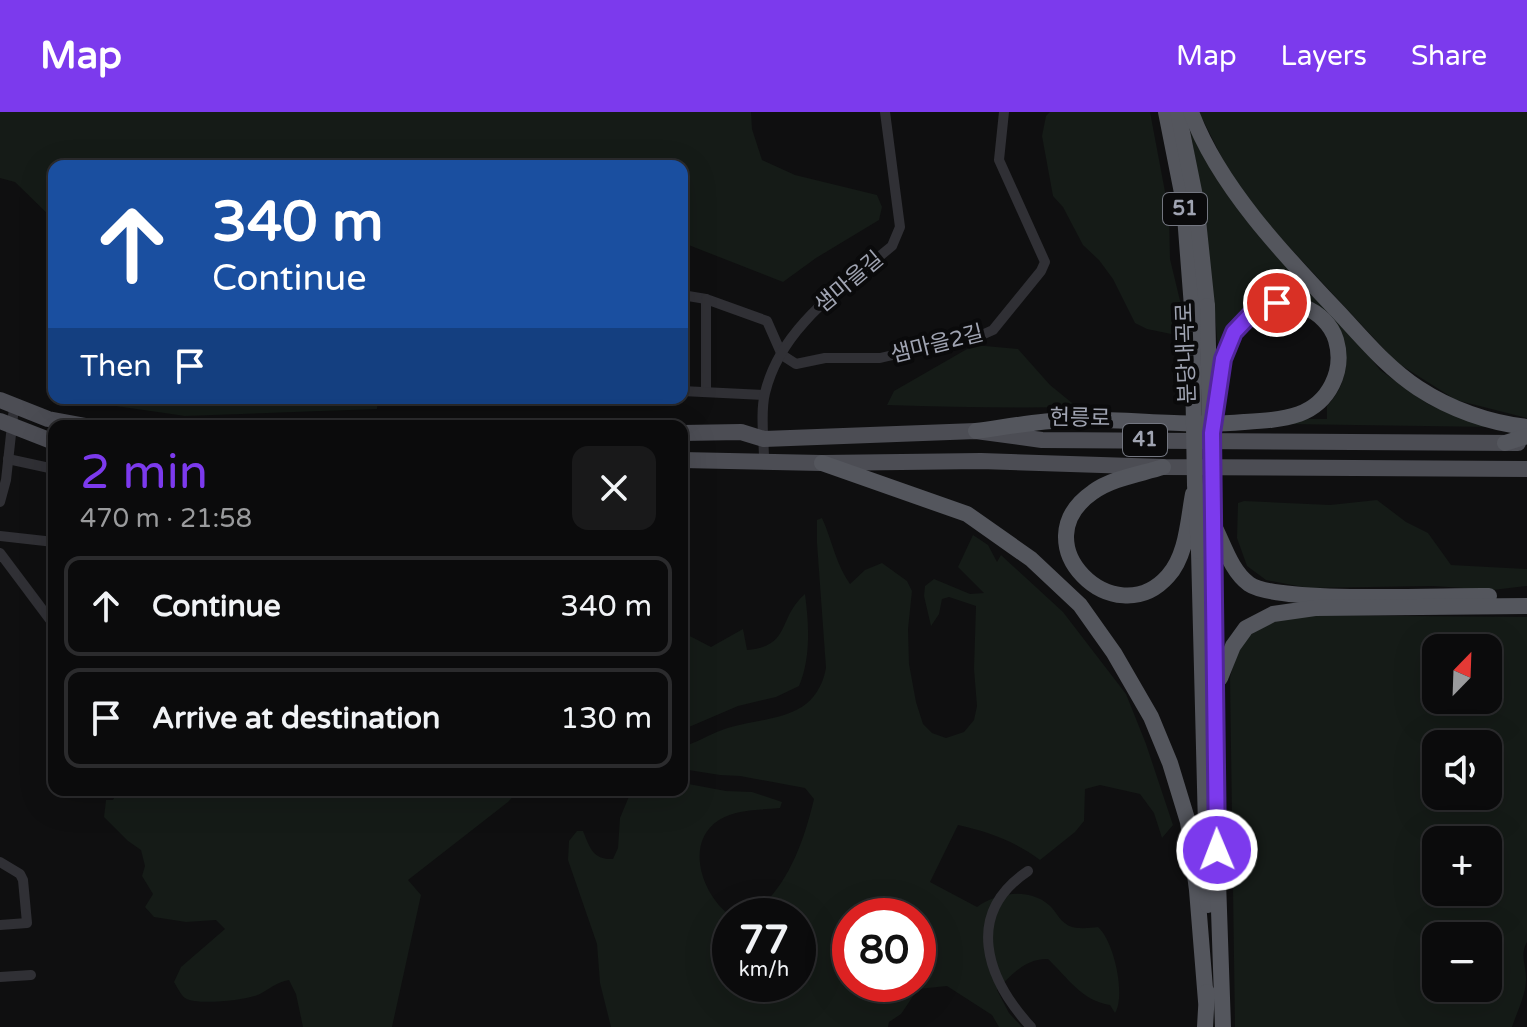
<!DOCTYPE html>
<meta charset="utf-8">
<style>
:root{--surface:#0b0b0c;--page:#19191a;--text:#f1f3f6;--muted:#9a9b9d;--line:#2b2b2d;--accent:#7c3aed}
body{margin:0;font-family:"Varela Round","Noto Sans KR",sans-serif;background:var(--page);color:var(--text);height:100vh;display:flex;flex-direction:column;font-size:30px;white-space:nowrap}
*{box-sizing:border-box;margin:0}
p{font-size:26px;color:var(--muted)}
.icon{flex:none;width:44px;height:44px;fill:none;stroke:currentColor;stroke-width:2;stroke-linecap:round;stroke-linejoin:round}
.map{position:relative;flex:1;overflow:hidden}
.details{position:absolute;left:48px;top:308px;width:640px;height:376px;display:flex;flex-direction:column;background:var(--surface);border-radius:16px;box-shadow:0 8px 32px #0002,0 0 0 2px var(--line)}
.details>*{flex:none}
.guide{position:absolute;left:48px;top:48px;width:640px;height:244px;border-radius:16px;box-shadow:0 8px 32px #0002,0 0 0 2px var(--line);background:#1a4fa0;color:#fff;overflow:hidden}
.needle{width:52px;rotate:23deg}
.fabs{position:absolute;left:1422px;top:522px;display:grid;gap:16px}
.fabs a{display:grid;place-items:center;width:80px;height:80px;border-radius:16px;background:var(--surface);box-shadow:0 8px 32px #0002,0 0 0 2px var(--line);font-size:40px}
.speed{position:absolute;left:712px;top:786px;display:flex;gap:16px;font-size:40px;font-weight:700;text-align:center}
.speed>*{display:grid;place-content:center;width:104px;height:104px;border-radius:50%;background:var(--surface);box-shadow:0 8px 32px #0002,0 0 0 2px var(--line);line-height:1}
.speed small{font-size:20px;font-weight:400}
.speed .limit{border:12px solid #d22;background:#fff;color:#111}
.pin{position:absolute;display:grid;place-items:center;width:68px;height:68px;color:#fff;margin:-34px;border:4px solid #fff;border-radius:50%;box-shadow:0 2px 8px #0007}
.me{position:absolute;width:88px;margin:-44px;rotate:359deg;stroke-linejoin:round;filter:drop-shadow(0 0 6px #0008)}
.turn{display:flex;align-items:center;gap:28px;height:168px;padding:0 32px;font-size:36px}
.turn .icon{width:104px;height:104px;stroke-width:2.5}
.turn b{display:block;font-size:56px;line-height:68px}
.then{display:flex;align-items:center;height:76px;padding:0 32px;background:#0003;gap:16px;font-size:30px}
.round{display:grid;place-items:center;flex:none;width:84px;height:84px;border-radius:16px;background:var(--page)}
.summary{display:flex;align-items:center;justify-content:space-between;height:136px;padding:0 32px}
h1{font-size:48px;font-weight:600;line-height:60px;color:var(--accent)}
ul{padding:0;list-style:none}
li{display:flex;align-items:center;gap:24px;height:100px;margin:0 16px 12px;padding:0 16px;border:4px solid var(--line);border-radius:16px}
li div{flex:1}
li b{display:block;font-size:30px}
li em{font-style:normal}
header{display:flex;align-items:center;gap:48px;box-sizing:border-box;height:112px;padding:0 40px;background:var(--accent);color:#fff}
header strong{font-size:38px}
nav{display:flex;gap:44px;margin-inline-start:auto;font-size:28px}
.map>svg:first-child{display:block}
.green{fill:#151b17;fill-rule:evenodd}
.lines{fill:none;stroke-linecap:round;stroke-linejoin:round}
.minor{stroke:#303035;stroke-width:10}
.primary{stroke:#4c4d54;stroke-width:16}
.trunk{stroke:#54565d;stroke-width:16}
.trunk-bridge{stroke:#54565d;stroke-width:16}
.route-casing{stroke:#51269a;stroke-width:20}
.route{stroke:#7c3aed;stroke-width:14}
.labels{text-anchor:middle;dominant-baseline:central;stroke-width:8;stroke-linejoin:round;paint-order:stroke}
.shield{fill:#0a0a0b;stroke:#737680;stroke-width:2}
.shield-label{font-size:20px;font-weight:bold;fill:#a0a4b2}
.street-label{font-size:22px;fill:#a0a4b2;stroke:#0a0a0b}
</style>
<header>
<strong>Map</strong>
<nav><a>Map</a><a>Layers</a><a>Share</a></nav>
</header>
<div class="map">
<svg width="1527" height="915" viewBox="0 0 1527 915">
<rect width="100%" height="100%" fill="#0f0f10"/>
<!-- green -->
<g class="green">
<path d="M0 0H751L752 17 762 48 795 63 877 83 882 95 879 108 816 146 783 170 686 132 682 127V54H54V108L15 70 0 66Z"/>
<path d="M1050 0H1150L1169 101 1170 147 1182 197 1181 213 1176 223 1147 217 1135 211 1113 167 1099 148 1083 133 1063 95 1053 84 1042 24 1046 4Z"/>
<path d="M1199 0H1527V306L1456 288 1396 250 1253 96 1225 52Z"/>
<path d="M1189 12 1380 258 1428 292 1476 311 1492 315 1286 312 1309 307H1327V294C1345 275 1349 254 1343 228L1281 184 1218 237C1212 162 1203 86 1189 12Z"/>
<path d="M974 233 1018 237 1050 273 1077 295C1014 296 951 295 887 293L894 279Z"/>
<path d="M93 286H378L377 297 185 304 109 293Z"/>
<path d="M1377 388 1406 410 1428 421 1451 453 1527 457V474L1493 478 1433 474 1308 476 1266 468 1247 454 1237 426 1238 391 1244 389 1330 393Z"/>
<path d="M822 406C832 428 836 453 850 472L865 458 882 451 907 469 912 479 908 517 909 552 916 590 923 612 932 621 946 626 964 620 974 608 977 594 974 557 976 494 949 485 942 487 939 502 931 514 924 484 925 474 934 467 970 482 984 481 958 455 973 423 988 433 997 450 1001 443 1063 500 1126 582 1146 632 1173 713 1162 726 1154 701 1140 682 1100 673 1085 677 1084 709 1075 720 1040 748C1017 730 986 719 958 713L930 770 977 795C997 781 1028 775 1049 793 1057 800 1060 811 1072 815 1080 817 1089 816 1098 815 1114 829 1126 883 1115 901L1110 893C1082 889 1067 865 1048 847 1026 846 1011 863 997 878L1009 901 1022 915H999L992 903 947 874 918 877 901 902 889 910 888 915H611L600 871 597 832 568 748 569 729 577 719H583C590 736 593 748 613 747L618 736 620 706 630 682 638 678H682L683 671 726 679 752 680 782 690 780 696C760 698 737 697 719 708 683 731 703 785 731 804L730 872H798V804H749C787 779 804 729 814 687L805 676 740 664 720 663 682 657V635C696 631 708 623 722 618 762 603 815 613 826 556L817 431V408ZM850 804H918V872H850Z"/>
<path d="M805 482C809 512 811 546 799 574L776 585 738 594 682 618V520L711 535 743 517 747 538C792 534 777 506 805 482Z"/>
<path d="M1290 503 1527 505V830C1519 844 1527 854 1526 869 1525 885 1517 900 1512 915H1235L1230 566C1241 521 1251 520 1290 503ZM1436 536H1488V588H1436ZM1436 632H1488V684H1436ZM1436 728H1488V780H1436ZM1436 824H1488V876H1436Z"/>
<path d="M118 678H519L508 690 408 768 421 783 392 915H303L296 882 289 868C277 870 271 876 260 882 248 888 197 894 185 886 181 883 177 875 174 870L181 855 225 817 216 808 186 810 154 805 145 795 153 782 142 764 145 754 141 738 128 729 104 705 106 688H113Z"/>
</g>
<g class="lines">
<!-- minor -->
<g class="minor">
<path d="M682 183 706 187 767 209 782 243 796 252 825 246H880L984 222 993 218 1041 159 1045 150 999 48 1004 0"/>
<path d="M706 187V280"/>
<path d="M682 279 764 283"/>
<path d="M8 347 54 357"/>
<path d="M764 348C764 327 760 301 765 281 781 214 842 176 892 134L900 115 885 0"/>
<path d="M0 390 6 368 14 295"/>
<path d="M0 424 54 430"/>
<path d="M0 441 54 513"/>
<path d="M0 750 20 762 23 768 27 811 0 813"/>
<path d="M1028 759C964 802 986 866 1031 915"/>
<path d="M0 865 31 863"/>
</g>
<!-- primary -->
<g class="primary">
<path d="M0 288 48 307 86 314"/>
<path d="M0 309 54 330"/>
<path d="M682 321 741 320 764 327 976 319 1042 328 1518 331"/>
<path d="M682 348 822 351 981 349 1163 355 1527 357"/>
</g>
<!-- trunk -->
<g class="trunk">
<path d="M1166 0 1184 91 1192 195"/>
<path d="M1178 0 1196 89 1207 194"/>
<path d="M1191 0C1219 76 1288 147 1343 205 1367 231 1389 257 1418 276 1450 297 1489 311 1527 315"/>
<path d="M976 319C1006 315 1037 309 1067 308 1126 306 1185 315 1244 310 1262 309 1281 308 1299 302 1329 291 1345 259 1336 228 1327 197 1284 180 1256 198 1237 209 1229 227 1223 247"/>
<path d="M1505 331 1527 324"/>
<path d="M822 351 967 402 1031 447 1080 493 1114 541 1151 605 1170 651 1188 710 1197 778 1206 889"/>
<path d="M1163 355C1141 362 1112 366 1093 380 1019 431 1115 524 1168 464 1187 443 1188 408 1193 382"/>
<path d="M1214 414C1224 433 1231 459 1249 472 1277 492 1446 483 1489 484"/>
<path d="M1199 439 1208 793"/>
<path d="M1213 439 1218 745"/>
<path d="M1220 566 1233 534 1246 516 1273 502 1315 496 1527 494"/>
<path d="M1218 769 1223 915"/>
<path d="M1205 915 1207 880"/>
</g>
<!-- trunk-bridge -->
<g class="trunk-bridge">
<path d="M1207 194 1213 439"/>
<path d="M1192 195 1195 373 1199 439"/>
<path d="M1217 288 1223 247"/>
</g>
</g>
<g class="lines">
<!-- route casing -->
<g class="route-casing">
<path id="route" d="M1217 738 1212 321 1223 247 1234 220 1256 197 1277 191"/>
</g>
<!-- route -->
<use href="#route" class="route"/>
</g>
<g class="labels">
<!-- shield labels -->
<g class="shield">
<rect x="1163" y="81" width="44" height="32" rx="6"/>
<rect x="1123" y="312" width="44" height="32" rx="6"/>
</g>
<g class="shield-label">
<text x="1185" y="97">51</text>
<text x="1145" y="328">41</text>
</g>
<!-- street labels -->
<g class="street-label">
<text transform="translate(849 170) rotate(-40)">샘마을길</text>
<text transform="translate(937 232) rotate(-14)">샘마을2길</text>
<text transform="translate(1186 241) rotate(-92)">분당내곡로</text>
<text transform="translate(1080 306) rotate(1)">헌릉로</text>
</g>
</g>
</svg>
<div class="fabs">
<a><svg class="needle" viewBox="-14 -14 28 28"><path d="M0-13l5 13h-10z" fill="#e53935"/><path d="M0 13l5-13h-10z" fill="#9a9b9d"/></svg></a>
<a><svg class="icon" aria-label="sound" viewBox="0 0 24 24"><path d="M4 9h4l5-4v14l-5-4H4zM17 9q2 3 0 6"/></svg></a>
<a>+</a>
<a>−</a>
</div>
<div class="speed"><div>77<small>km/h</small></div><div class="limit">80</div></div>
<div class="pin" style="left:1277px;top:191px;background:#d93025"><svg class="icon" aria-label="arrive" viewBox="0 0 24 24"><path d="M6 21V4h12l-3 4 3 4H6"/></svg></div>
<svg class="me" style="left:1217px;top:738px" viewBox="-20 -20 40 40"><circle r="17" fill="#7c3aed" stroke="#fff" stroke-width="3"/><path d="M0-11L8 9 0 5-8 9z" fill="#fff"/></svg>
<div class="guide">
<div class="turn"><svg class="icon" aria-label="ahead" viewBox="0 0 24 24"><path d="M12 20V5M6 11l6-6 6 6"/></svg><div><b>340 m</b>Continue</div></div>
<div class="then">Then<svg class="icon" aria-label="arrive" viewBox="0 0 24 24"><path d="M6 21V4h12l-3 4 3 4H6"/></svg></div>
</div>
<section class="details">
<div class="summary"><div><h1>2 min</h1><p>470 m · 21:58</p></div><a class="round"><svg class="icon" aria-label="close" viewBox="0 0 24 24"><path d="M6 6l12 12M18 6L6 18"/></svg></a></div>
<ul>
<li><svg class="icon" aria-label="ahead" viewBox="0 0 24 24"><path d="M12 20V5M6 11l6-6 6 6"/></svg><div><b>Continue</b></div><em>340 m</em></li>
<li><svg class="icon" aria-label="arrive" viewBox="0 0 24 24"><path d="M6 21V4h12l-3 4 3 4H6"/></svg><div><b>Arrive at destination</b></div><em>130 m</em></li>
</ul>
</section>
</div>
